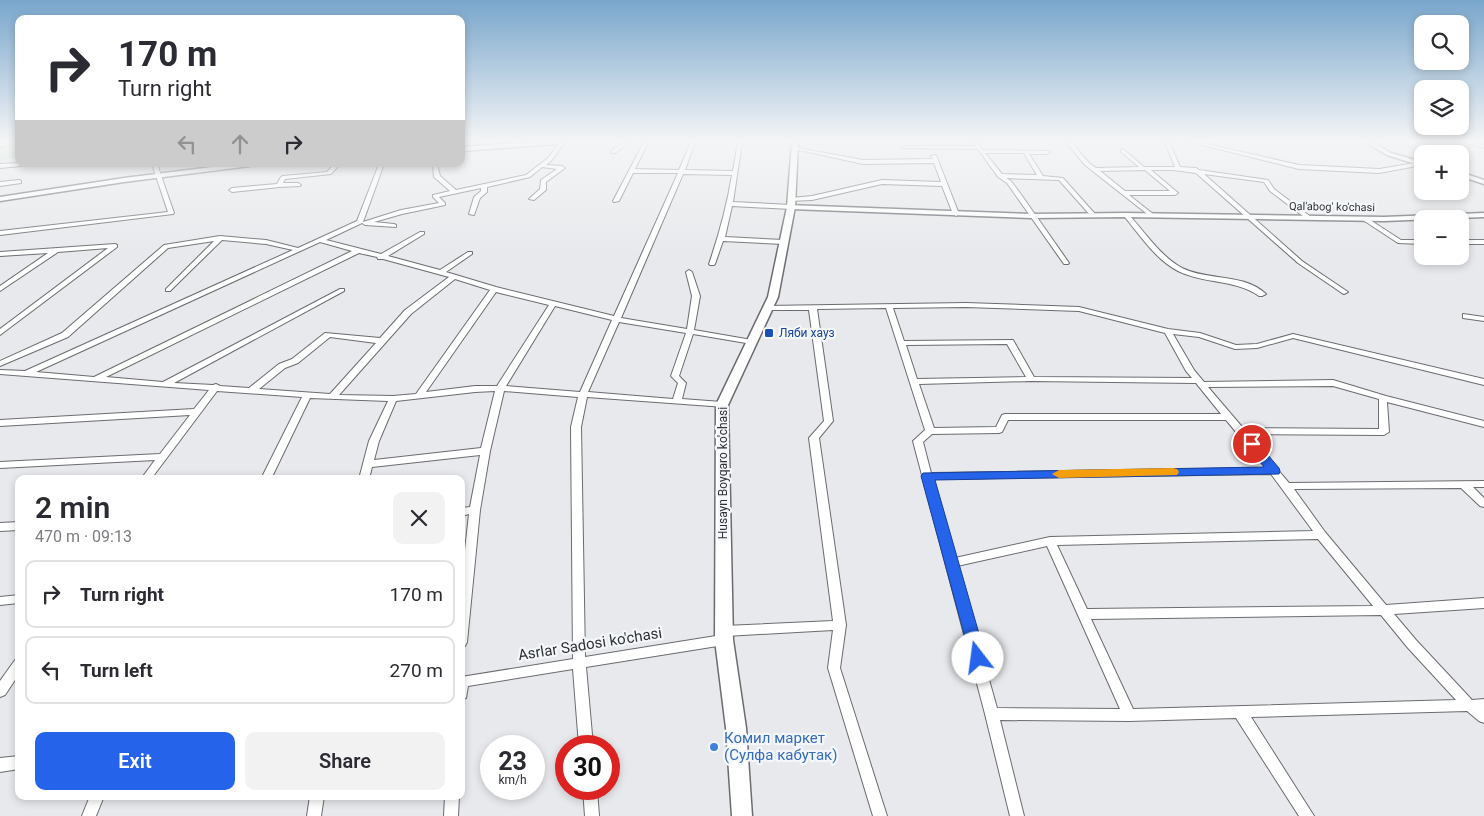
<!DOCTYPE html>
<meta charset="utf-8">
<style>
:root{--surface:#fff;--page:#f2f2f3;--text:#2b2b33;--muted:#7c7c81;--line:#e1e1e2;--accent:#2563eb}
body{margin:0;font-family:Roboto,sans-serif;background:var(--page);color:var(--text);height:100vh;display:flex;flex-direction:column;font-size:19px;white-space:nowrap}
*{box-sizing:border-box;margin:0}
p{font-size:16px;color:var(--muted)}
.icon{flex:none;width:28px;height:28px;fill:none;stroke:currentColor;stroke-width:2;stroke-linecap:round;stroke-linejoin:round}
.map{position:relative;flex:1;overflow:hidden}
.panel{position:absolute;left:15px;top:475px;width:450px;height:325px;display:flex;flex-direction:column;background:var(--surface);border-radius:10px;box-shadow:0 2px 8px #0003}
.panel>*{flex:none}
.top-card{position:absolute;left:15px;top:15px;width:450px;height:152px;border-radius:10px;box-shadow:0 2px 8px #0003;background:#fff;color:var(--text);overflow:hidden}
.fabs{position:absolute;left:1414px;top:15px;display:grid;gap:10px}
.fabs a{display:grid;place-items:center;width:55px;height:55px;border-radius:10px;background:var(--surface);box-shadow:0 2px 8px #0003;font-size:25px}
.speed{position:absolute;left:480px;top:735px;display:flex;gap:10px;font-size:25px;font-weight:700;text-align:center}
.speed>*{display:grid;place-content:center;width:65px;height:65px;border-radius:50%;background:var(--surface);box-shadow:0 2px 8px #0003;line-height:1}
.speed small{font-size:12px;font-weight:400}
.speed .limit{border:8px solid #d22;background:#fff;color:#111}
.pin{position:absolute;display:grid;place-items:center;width:42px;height:42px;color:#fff;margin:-21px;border:2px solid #fff;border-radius:50%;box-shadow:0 1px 5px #0007}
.me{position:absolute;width:55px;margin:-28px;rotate:345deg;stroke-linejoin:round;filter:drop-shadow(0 0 4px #0008)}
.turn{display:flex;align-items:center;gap:18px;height:105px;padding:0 20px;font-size:22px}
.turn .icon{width:65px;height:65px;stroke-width:2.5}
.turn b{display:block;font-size:35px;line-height:42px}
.lanes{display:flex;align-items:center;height:48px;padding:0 20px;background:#0003;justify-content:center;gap:25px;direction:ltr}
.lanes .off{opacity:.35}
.round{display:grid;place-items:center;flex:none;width:52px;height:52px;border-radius:10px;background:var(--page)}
.overview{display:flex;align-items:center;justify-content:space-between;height:85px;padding:0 20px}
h1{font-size:30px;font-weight:600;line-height:38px}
.cta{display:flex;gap:10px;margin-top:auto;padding:10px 20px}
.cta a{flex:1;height:58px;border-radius:10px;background:var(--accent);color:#fff;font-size:20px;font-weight:600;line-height:58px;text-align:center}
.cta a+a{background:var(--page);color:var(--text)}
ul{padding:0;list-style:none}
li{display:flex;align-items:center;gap:15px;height:68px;margin:0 10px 8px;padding:0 10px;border:2px solid var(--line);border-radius:10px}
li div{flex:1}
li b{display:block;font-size:19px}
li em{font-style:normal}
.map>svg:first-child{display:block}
.green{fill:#c1ddc8}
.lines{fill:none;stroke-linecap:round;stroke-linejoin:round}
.minor-casing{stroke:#6a6c6f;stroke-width:2}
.tertiary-casing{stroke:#6a6c6f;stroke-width:3}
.secondary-casing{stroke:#6a6c6f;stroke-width:3}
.minor{fill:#fff;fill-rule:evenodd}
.tertiary{fill:#fff;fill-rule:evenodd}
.secondary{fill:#fff;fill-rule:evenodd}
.route{fill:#2563eb;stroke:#184099}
.slow{fill:#f59e0b}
.transit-dot{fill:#1a4fb4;stroke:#f4f7fa;stroke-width:2}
.shop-dot{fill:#3f7fe0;stroke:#f4f7fa;stroke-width:2}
.labels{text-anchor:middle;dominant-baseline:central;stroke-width:4.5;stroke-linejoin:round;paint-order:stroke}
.far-street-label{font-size:11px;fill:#303133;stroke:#f4f7fa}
.transit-label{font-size:12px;fill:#164399;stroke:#f4f7fa;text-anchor:start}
.street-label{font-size:12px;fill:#303133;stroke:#f4f7fa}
.near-street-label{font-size:15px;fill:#303133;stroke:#f4f7fa}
.near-shop-label{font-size:15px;fill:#366cbe;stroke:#f4f7fa;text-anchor:start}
</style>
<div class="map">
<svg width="1484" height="816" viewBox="0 0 1484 816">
<rect width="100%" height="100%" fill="#e7e9ec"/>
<!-- green -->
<path class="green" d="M19 142V157L5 159 0 163V147Z"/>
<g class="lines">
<!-- minor casing -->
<g class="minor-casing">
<g id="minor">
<path d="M9 142H17L0 147V144Z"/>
<path d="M560 142H565L552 160 546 165 562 166 565 168 546 182V190L534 200 529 199 540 189 541 180 557 169 542 167 530 177 487 187V192L480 198 474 215 469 214 474 197 481 191V188L439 197 445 203V205L402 214 374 222 394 224 396 225V227L365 225 362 223 326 240 381 254 420 232H424V234L388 256 440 270 468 252H472V254L446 272 496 287 614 316 678 173H633L619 201 614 202 613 201 644 142H648L635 169 679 170 691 142H695L685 170 733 171 738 142H742L733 202 791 205 794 207 791 209 732 206 725 237 784 240 787 242 784 244 723 241 715 264 714 265H710L709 264C719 235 727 205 732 175L683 174 621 318 687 329 692 296 686 272 689 270 692 272 700 296 694 330 752 340 756 342 752 344 693 334 679 376 686 383 682 399 722 402 726 405 725 407 587 397 581 427 585 657 722 635 720 634 718 631 720 628 724 626 833 621 809 438 824 421 809 310H765V306L966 303 1079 307 1168 329 1200 333 1236 345 1257 344 1293 334 1484 379V385L1293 338 1257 348 1235 349 1199 337 1173 334 1194 370 1204 382 1333 380 1386 396 1484 421V427L1387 402 1389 432 1384 435 1247 434 1289 483 1484 481V487H1473L1484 498V507L1480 506 1461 488 1294 489 1325 532 1386 605 1484 598V608L1394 614 1416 640 1472 700 1484 699V723L1479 721 1467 711 1251 717 1314 816H1299L1236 718 1129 721 1000 720 1024 816H1010L985 714 913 441 925 430 886 308 817 309 833 421 819 438 846 625 840 668 887 816H873L828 668 833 630 726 636 728 637 730 640 728 643 724 645 586 667 593 746H579L573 669 468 686 466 698 461 700V677L573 659 571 427 578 397 504 391 490 451 480 510 467 642 465 646 461 647V586L469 514 461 516V508L470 507 480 455 372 467 369 479H359L369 441 388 401 310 398 271 479H261L302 397 217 391 151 479H141L155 460 0 468V462L160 454 190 415 0 426V420L194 409 209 390 0 374V370L25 371 293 250 266 244 222 240 170 291H166V289L214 241 168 248 68 337 0 366V361L62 333 164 245 220 236 266 240 298 248 357 221 379 164H384L363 222 401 210 439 203 433 197V195L450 191 434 177 433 164H437L440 176 456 190 526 175 548 158ZM320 242 352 251 94 377 36 372ZM359 253 377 257 378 259H383L449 277 405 310 380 338 325 333 292 359 279 364 249 388 220 386 216 384 213 385 174 383 344 291V289H340L163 382 106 377ZM455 279 490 290 416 394 393 396 339 395 411 314ZM496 292 549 305 497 386H475L426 392ZM555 306 612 320 580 392 506 386ZM966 307 1079 311 1165 333 1186 371 1192 378 1034 377 1013 340 904 341 893 308ZM619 322 686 333 671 376 678 383 673 399 588 392ZM330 337 376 343 330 394 259 389 285 368 298 363ZM1007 344 1026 377 917 379 906 345ZM1031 381 1196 383 1221 414H1005L1002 415 996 427 934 428 919 384ZM1333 386 1379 399V429L1243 428 1208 387ZM495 391 481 448 374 460 379 441 396 401 475 392ZM1008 420H1226L1266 468 931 473 923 442 932 434 999 433 1002 432ZM1271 474 1313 531 1050 537 955 558 933 479ZM1318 539 1373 606 1087 609 1057 545ZM1047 546 1120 709 997 708 957 566ZM1381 615 1408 648 1456 700 1133 709 1091 619Z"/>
<path d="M625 142H630L615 153H611V151Z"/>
<path d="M973 142H977L983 150 1049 151 1050 152 1047 154H1029L1043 176 1063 178 1095 214V216H1091L1059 180 1006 178 1011 181 1020 193 1069 263 1068 264H1064L1007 183 998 177 978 149 904 148 902 147 904 146H976ZM985 153H1024L1037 175 1002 174Z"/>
<path d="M1066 142H1071L1089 163 1096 168 1139 167 1121 152V150L1123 149 1144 167H1175L1165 142H1169L1180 167 1196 168 1199 170 1268 180 1274 189 1311 217V219H1307L1270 191 1264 182 1204 174 1302 261 1348 292 1344 294 1342 293 1298 263 1196 173 1173 170H1151L1178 193 1175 195H1129L1153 214V216L1151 217 1085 165ZM1145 170 1170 191H1125L1100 171Z"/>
<path d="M1190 142H1198L1299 165 1379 169 1421 162 1422 163V165L1379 173 1299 169Z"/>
<path d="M1464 142H1471L1484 145V148Z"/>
<path d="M793 147 863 160 933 159 931 156 936 155 959 214 956 216 953 214 942 186 882 184 812 200 789 201 788 200 791 198 812 196 882 180 941 182 934 163 863 164 795 149 793 148Z"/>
<path d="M19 163 24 164 21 166 0 168V164Z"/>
<path d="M152 164H157L174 213 173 214 0 235V231L168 212Z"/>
<path d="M334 164H340L331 174 285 179 283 183H298L301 185 300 186 279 187 232 192 229 190 232 188 277 184 281 177 283 176 327 172Z"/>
<path d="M19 180 21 181V183L0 186V182Z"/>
<path d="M1124 214H1128C1145 232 1160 256 1182 268 1208 281 1244 273 1266 294L1262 296H1259C1235 279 1204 284 1178 271 1156 260 1140 235 1124 216Z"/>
<path d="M1363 218H1367L1401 240H1422V244L1398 243 1363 220Z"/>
<rect x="1460" y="240" width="24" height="4"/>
<path d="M115 244 117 245V247L0 335V329L108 248 58 252 0 291V286L48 253 0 256V252Z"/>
<path d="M1463 314 1484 317V321L1463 318Z"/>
<path d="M19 522V530L0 531V523Z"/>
<path d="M19 595V603L0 605V597Z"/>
<path d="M19 659V674L5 695 0 697V681L15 660Z"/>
<path d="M19 756V769L0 772V758Z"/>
<path d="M583 789H597L599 816H585Z"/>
<path d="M90 796H104L96 816H82Z"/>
<path d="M310 796H324L321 816H307Z"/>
<path d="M445 796H459L458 816H444Z"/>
</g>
</g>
<!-- tertiary casing -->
<g class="tertiary-casing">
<g id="tertiary">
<path d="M531 142H560L557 144 461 151V147Z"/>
<path d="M1365 142H1373L1391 153 1422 162V166L1387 155Z"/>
<path d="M236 164H253L250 166 124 182 0 201V197L124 178Z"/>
<path d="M1460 172 1484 180V184L1460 176Z"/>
<path d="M788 205 1032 214 1126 213 1384 217 1484 213V217L1384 221 1126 217 1032 218 791 209H788Z"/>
</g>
</g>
<!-- secondary casing -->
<g class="secondary-casing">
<path id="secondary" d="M792 142H798L795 207 778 297 728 405 733 640 746 728 752 816H732L726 728 715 640 716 405 768 297 787 207Z"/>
</g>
<!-- minor -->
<use href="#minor" class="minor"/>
<!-- tertiary -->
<use href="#tertiary" class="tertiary"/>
<!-- secondary -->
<use href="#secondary" class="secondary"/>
</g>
<!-- sky -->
<linearGradient id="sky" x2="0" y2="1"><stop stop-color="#79a6cc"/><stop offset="0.55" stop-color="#f4f5f6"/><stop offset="1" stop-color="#f4f5f6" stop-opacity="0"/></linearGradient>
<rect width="1484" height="256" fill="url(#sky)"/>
<!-- route -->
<path class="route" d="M1252 440 1256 441 1279 468 1280 471 1279 474 935 480 986 658 983 663 978 665 972 663 921 476 923 473 1264 467 1246 444Z"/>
<!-- slow -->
<path class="slow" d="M1173 468 1177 469 1179 472 1177 475 1059 478 1052 474 1059 470Z"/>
<!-- markers -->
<rect class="transit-dot" x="764" y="328" width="10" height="10" rx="2.5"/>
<circle class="shop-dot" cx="714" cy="747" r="5"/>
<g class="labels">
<!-- far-street labels -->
<g class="far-street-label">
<text transform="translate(1332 207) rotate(1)">Qal'abog' ko'chasi</text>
</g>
<!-- transit labels -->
<g class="transit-label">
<text x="779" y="333">Ляби хауз</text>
</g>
<!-- street labels -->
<g class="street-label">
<text transform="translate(723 473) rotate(-90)">Husayn Boyqaro ko'chasi</text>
</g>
<!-- near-street labels -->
<g class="near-street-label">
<text transform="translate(590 644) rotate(-9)">Asrlar Sadosi ko'chasi</text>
</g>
<!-- near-shop labels -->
<g class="near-shop-label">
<text x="724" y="738">Комил маркет<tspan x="724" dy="17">(Сулфа кабутак)</tspan></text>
</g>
</g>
</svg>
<div class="fabs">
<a><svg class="icon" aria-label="search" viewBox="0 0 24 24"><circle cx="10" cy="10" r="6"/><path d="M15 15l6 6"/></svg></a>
<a><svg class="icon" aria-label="layers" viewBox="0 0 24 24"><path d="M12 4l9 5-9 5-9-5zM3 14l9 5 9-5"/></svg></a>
<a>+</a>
<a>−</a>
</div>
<div class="speed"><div>23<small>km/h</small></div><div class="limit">30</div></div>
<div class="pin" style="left:1252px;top:444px;background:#d93025"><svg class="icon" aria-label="arrive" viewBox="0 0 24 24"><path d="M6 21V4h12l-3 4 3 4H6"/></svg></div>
<svg class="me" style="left:978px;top:658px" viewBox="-20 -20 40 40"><circle r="19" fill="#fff"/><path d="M0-13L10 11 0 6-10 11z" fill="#2563eb"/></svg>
<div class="top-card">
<div class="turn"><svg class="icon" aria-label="right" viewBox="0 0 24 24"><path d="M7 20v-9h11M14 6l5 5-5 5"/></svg><div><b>170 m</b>Turn right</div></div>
<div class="lanes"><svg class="icon off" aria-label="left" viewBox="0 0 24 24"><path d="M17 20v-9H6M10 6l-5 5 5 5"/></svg><svg class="icon off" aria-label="ahead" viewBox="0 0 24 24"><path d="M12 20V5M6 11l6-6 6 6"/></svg><svg class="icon" aria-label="right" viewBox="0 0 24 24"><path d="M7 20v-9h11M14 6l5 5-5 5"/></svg></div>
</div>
<section class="panel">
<div class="overview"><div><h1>2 min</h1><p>470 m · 09:13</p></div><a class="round"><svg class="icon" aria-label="close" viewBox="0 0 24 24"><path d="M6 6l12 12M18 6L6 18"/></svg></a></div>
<ul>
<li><svg class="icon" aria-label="right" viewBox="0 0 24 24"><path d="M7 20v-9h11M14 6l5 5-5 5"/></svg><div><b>Turn right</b></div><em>170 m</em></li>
<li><svg class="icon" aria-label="left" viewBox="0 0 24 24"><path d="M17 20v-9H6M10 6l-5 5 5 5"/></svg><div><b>Turn left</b></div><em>270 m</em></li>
</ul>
<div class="cta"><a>Exit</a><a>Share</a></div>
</section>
</div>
